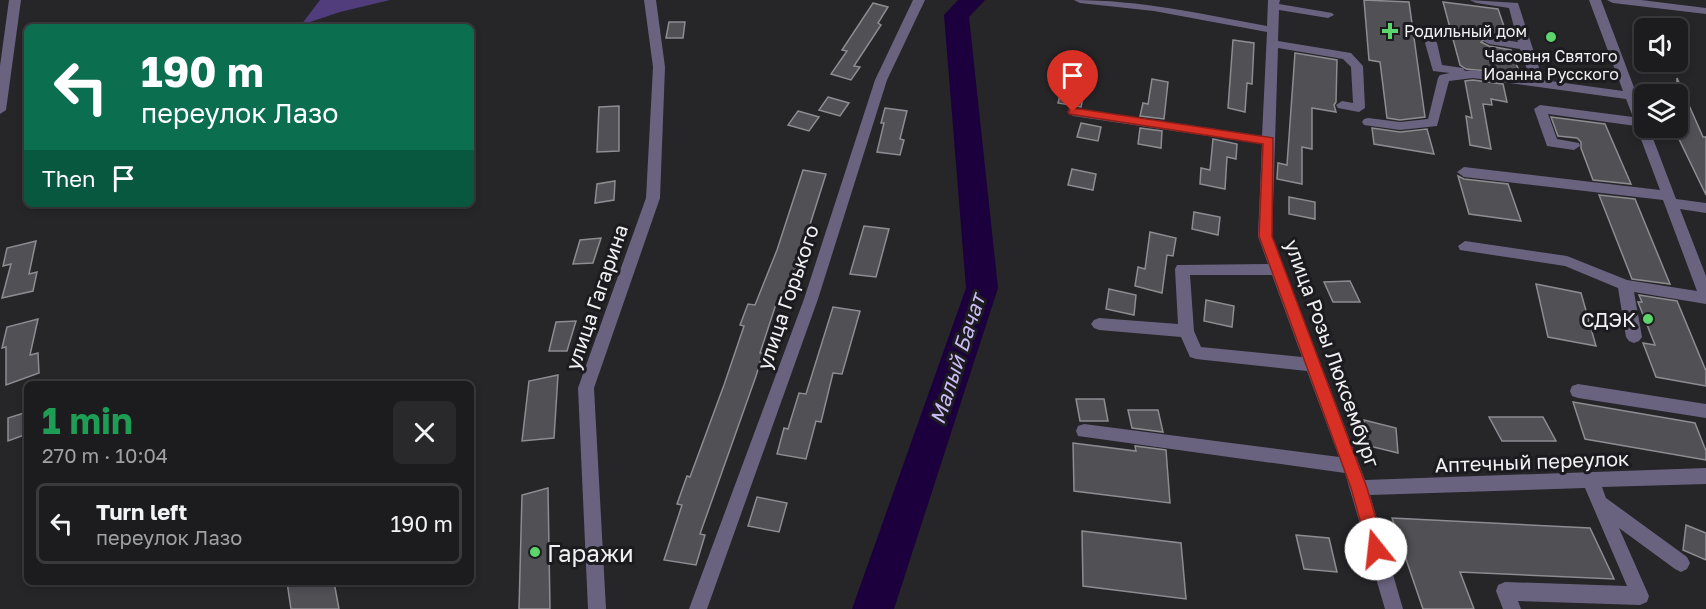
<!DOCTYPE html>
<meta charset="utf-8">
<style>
:root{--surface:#1c1c1e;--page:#29292b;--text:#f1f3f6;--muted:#a0a1a4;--line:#3a3a3c}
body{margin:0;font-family:"Golos Text",sans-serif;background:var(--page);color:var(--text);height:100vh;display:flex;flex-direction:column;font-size:22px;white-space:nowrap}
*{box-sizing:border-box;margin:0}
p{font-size:20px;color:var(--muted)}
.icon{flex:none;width:33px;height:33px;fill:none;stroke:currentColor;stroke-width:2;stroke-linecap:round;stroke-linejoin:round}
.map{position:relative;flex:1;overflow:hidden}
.panel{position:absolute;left:24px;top:381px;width:450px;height:204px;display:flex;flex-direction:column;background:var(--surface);border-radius:9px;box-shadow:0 3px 9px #0003,0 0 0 2px var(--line)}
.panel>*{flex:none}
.banner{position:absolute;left:24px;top:24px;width:450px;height:183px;border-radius:9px;box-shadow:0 3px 9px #0003,0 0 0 2px var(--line);background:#0b6e4f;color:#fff;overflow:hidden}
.tools{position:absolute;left:1634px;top:18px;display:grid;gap:12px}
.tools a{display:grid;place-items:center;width:54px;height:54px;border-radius:9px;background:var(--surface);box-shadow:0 3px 9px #0003,0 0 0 2px var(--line);font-size:30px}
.pin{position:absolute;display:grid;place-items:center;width:51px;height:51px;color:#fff;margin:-62px -26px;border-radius:50% 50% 50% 0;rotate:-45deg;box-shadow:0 0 6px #0007}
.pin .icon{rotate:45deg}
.me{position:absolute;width:66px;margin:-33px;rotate:344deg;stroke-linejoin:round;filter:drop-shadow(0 0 4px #0008)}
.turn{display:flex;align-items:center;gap:21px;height:126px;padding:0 18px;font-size:27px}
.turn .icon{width:78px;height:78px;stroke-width:2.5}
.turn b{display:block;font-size:42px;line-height:51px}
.then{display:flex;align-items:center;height:57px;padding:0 18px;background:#0003;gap:12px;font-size:22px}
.round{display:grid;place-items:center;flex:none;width:63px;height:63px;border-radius:9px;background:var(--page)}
.summary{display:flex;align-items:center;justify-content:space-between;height:102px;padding:0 18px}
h1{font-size:36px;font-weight:700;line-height:45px;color:#1e9e55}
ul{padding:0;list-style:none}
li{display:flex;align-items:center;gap:18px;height:81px;margin:0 12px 9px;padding:0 6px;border:3px solid var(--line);border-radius:9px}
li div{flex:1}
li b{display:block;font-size:22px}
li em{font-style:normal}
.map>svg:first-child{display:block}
.forest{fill:#513c7c}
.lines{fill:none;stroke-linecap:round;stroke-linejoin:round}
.river{fill:#1c003d;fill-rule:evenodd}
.building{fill:#515054;stroke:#8d8c91;stroke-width:1.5}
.minor{fill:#6a6380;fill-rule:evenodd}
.route{fill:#d93025;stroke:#8d1f18;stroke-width:1.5}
.poi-dot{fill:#5dd56d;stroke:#1c1b1f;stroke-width:2}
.labels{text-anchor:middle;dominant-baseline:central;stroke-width:6;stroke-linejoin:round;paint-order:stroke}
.far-poi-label{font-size:16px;fill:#f1f1f3;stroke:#1c1b1f;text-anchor:start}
.street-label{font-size:20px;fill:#f1f1f3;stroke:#1c1b1f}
.poi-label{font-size:20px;fill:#f1f1f3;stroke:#1c1b1f;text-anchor:end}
.water-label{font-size:21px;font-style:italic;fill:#cbbcf6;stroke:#1c1b1f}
.near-poi-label{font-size:24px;fill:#f1f1f3;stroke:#1c1b1f;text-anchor:start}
</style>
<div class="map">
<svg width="1706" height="609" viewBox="0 0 1706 609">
<rect width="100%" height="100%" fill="#262528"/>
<!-- forest -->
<path class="forest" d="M320 0H390L340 12 301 25Z"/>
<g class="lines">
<!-- river -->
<path class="river" d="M958 0H985L969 17 998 288 894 609H852L966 288 944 15Z"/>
</g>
<!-- building -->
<g class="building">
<path d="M1364 0 1409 2 1425 117 1400 120 1387 118 1380 62 1369 60Z"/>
<path d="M1443 2 1498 9 1508 38 1489 36 1481 42 1489 46 1511 50 1520 74 1466 69 1460 65Z"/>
<path d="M873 3 888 7 878 23 881 25 854 66 860 67 851 80 831 74 847 51 842 50Z"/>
<path d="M669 22H685L683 38H666Z"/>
<path d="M1233 40 1254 43 1252 84 1247 83 1245 112 1228 108Z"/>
<path d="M1295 53 1337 60 1336 102 1334 105 1336 112 1312 108V149L1302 147V184L1277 179 1278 163 1287 165Z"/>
<path d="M1069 61 1085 64 1078 92 1084 93 1081 107 1058 103Z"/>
<path d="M1677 78 1703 137H1706V195L1677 135Z"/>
<path d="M1152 79 1168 82 1164 119 1140 116 1143 103 1148 104Z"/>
<path d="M1473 80 1503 84 1507 102 1491 99 1492 105 1483 104 1491 149 1470 145 1466 116 1472 118 1465 81Z"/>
<path d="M828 97 849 103 840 116 819 110Z"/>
<path d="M619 106V151L597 152 599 107Z"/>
<path d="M885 108 907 111 900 139 904 140 900 155 877 152 884 123H881Z"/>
<path d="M798 111 819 117 809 131 788 125Z"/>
<path d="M1551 117 1605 124 1631 184 1593 180 1581 148V142L1577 138 1558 136Z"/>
<path d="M1081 123 1101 127 1098 141 1077 137Z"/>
<path d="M1140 128 1162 131 1161 148 1138 144Z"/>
<path d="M1372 128 1400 132 1427 129 1434 154 1374 144Z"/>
<path d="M1213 139 1237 144 1236 159 1227 157 1225 189 1200 184 1201 168 1210 170Z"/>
<path d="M1072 169 1096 174 1093 190 1068 185Z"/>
<path d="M803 170 826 174 795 272 785 299 778 298 760 353H763L756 376 700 534 705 535 696 565 664 560 682 505 677 504 687 476 690 477 724 385 744 326 740 325 748 304 755 305 777 250Z"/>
<path d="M1458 176 1464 179 1508 184 1521 221 1469 214Z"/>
<path d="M615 181 614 200 595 203 597 184Z"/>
<path d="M1599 195 1635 199 1670 284 1632 279Z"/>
<path d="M1289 197 1315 202V219L1289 214Z"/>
<path d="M1194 212 1220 217 1218 235 1192 229Z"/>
<path d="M864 226 889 229 876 277 850 274Z"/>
<path d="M1150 232 1176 238 1173 256 1167 255 1162 293 1135 286 1138 267 1145 269Z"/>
<path d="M601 238 593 263 573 264 580 240Z"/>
<path d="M36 241 29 274 37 272 33 291 2 298 11 264 3 266 7 248Z"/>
<path d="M1350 281 1360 302H1333L1324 282Z"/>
<path d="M1536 284 1581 293 1596 346 1548 337Z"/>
<path d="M1109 289 1136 295 1134 315 1106 309Z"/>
<path d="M1639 295 1677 301 1706 371V386L1656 377 1643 343 1655 345 1638 302H1642Z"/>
<path d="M1206 300 1234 306 1232 327 1204 321Z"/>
<path d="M833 307 860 311 842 374 833 373 821 422 816 421 806 459 777 454 784 428 788 429 799 393 806 394Z"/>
<path d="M38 319 30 355 38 353 39 373 6 385V347L2 348 7 327Z"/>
<path d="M576 321 567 351H549L556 322Z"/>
<path d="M558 375 554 438 522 441 529 381Z"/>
<path d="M1076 399H1104L1108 421H1080Z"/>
<path d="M1573 402 1695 423 1706 451V460L1585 439Z"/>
<path d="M1128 410H1158L1163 432 1132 428Z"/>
<path d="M27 412V434L8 441V418Z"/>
<path d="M1489 417H1543L1556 441H1502Z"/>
<path d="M1364 420 1396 428 1398 453 1365 445Z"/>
<path d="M1073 443 1136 451 1135 446 1166 450 1170 503 1074 491Z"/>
<path d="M548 488 550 609H519L522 495Z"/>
<path d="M757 497 787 503 779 532 748 526Z"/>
<path d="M1392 518 1590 528 1614 579 1460 572 1474 609H1423Z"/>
<path d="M1686 525 1706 533V560L1683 550Z"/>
<path d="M1082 531 1181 543 1186 599 1083 586Z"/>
<path d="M1296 535 1329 538 1337 572 1304 569Z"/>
<path d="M287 582H334L339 609H291Z"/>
</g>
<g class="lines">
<!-- minor -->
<g class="minor">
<path d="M9 0H21L6 110 0 114V66Z"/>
<path d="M644 0H656L665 67 660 198 594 388 606 609H588L578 388 646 198 653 67Z"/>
<path d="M913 0H925L887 80 818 299 707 609H689L804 299 875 80Z"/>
<path d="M1074 0C1140 0 1203 14 1267 26L1268 0H1280L1279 4 1332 13 1334 15 1328 18 1279 10 1278 41 1351 53 1363 66 1365 108 1359 112 1338 108 1336 105 1342 101 1353 103 1351 67 1343 59 1278 48 1272 236 1365 480 1706 468V484L1602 487 1606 498 1687 557 1690 563 1687 569 1681 572 1675 569 1619 528 1649 596 1647 602 1640 605 1518 601 1521 609H1503L1496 591 1498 585 1505 582 1627 586 1585 488 1370 495 1403 609H1385L1345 473 1078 436 1076 431 1078 426 1084 424 1339 457 1307 371 1196 359 1190 357 1181 337 1099 330 1094 328 1091 324 1094 320 1099 318 1178 324 1175 269 1177 265 1268 264 1258 236 1262 144 1073 116 1067 112 1073 108 1262 136 1267 32 1154 11 1080 3ZM1190 275H1272L1302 357 1201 347 1194 331Z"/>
<path d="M1470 0 1518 3 1543 80 1623 91 1589 0H1601L1644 114V128H1649L1676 199 1706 203V213L1680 209 1706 276V304L1634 292 1642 337 1639 341 1634 343 1629 341 1626 337 1618 288 1565 266 1460 250 1458 246 1465 241 1567 256 1627 280 1697 291 1663 200 1464 177 1457 172 1464 167 1660 190 1636 126 1548 114 1557 139 1579 143 1580 146 1574 150 1547 146 1534 109 1540 105 1633 117 1626 99 1473 78 1449 81 1437 126 1400 130 1364 125 1362 122 1364 119 1368 118 1400 122 1428 119 1438 78 1440 75 1450 73 1433 71 1425 43 1427 41H1435L1437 43 1442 65 1463 68 1465 71 1473 70 1530 78 1520 49 1489 44 1483 41 1489 38 1518 42 1509 8 1476 3Z"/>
<path d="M1607 0H1641L1706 8V14L1613 3Z"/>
<path d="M1578 384 1706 404V418L1578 398 1572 396 1570 391 1572 386Z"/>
</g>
</g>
<!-- route -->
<path class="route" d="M1073 108 1273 138 1272 236 1367 488 1385 549 1382 554 1376 556 1370 554 1368 549 1351 488 1259 236 1263 144 1069 114V109Z"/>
<!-- markers -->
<g class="poi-dot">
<path d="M1387 22h6v6h6v6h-6v6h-6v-6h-6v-6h6z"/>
<circle cx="1551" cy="37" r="6"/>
<circle cx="1648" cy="319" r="6"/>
<circle cx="535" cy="552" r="6"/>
</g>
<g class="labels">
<!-- far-poi labels -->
<g class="far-poi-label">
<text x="1404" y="31">Родильный дом</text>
<text x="1551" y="56" text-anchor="middle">Часовня Святого<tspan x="1551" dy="18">Иоанна Русского</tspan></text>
</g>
<!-- street labels -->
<g class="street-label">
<text transform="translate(596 297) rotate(-71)">улица Гагарина</text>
<text transform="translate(787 297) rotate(-71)">улица Горького</text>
<text transform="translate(1333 353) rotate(70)">улица Розы Люксембург</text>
<text transform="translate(1532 461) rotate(-2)">Аптечный переулок</text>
</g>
<!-- poi labels -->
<g class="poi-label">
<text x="1636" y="319">СДЭК</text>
</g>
<!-- water labels -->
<g class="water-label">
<text transform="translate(957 359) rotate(-72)">Малый Бачат</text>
</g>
<!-- near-poi labels -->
<g class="near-poi-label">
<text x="547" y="552">Гаражи</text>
</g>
</g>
</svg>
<div class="tools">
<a><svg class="icon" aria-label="sound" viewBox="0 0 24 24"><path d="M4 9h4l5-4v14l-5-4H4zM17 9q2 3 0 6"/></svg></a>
<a><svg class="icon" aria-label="layers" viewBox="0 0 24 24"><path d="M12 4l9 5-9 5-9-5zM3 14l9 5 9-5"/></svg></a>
</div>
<div class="pin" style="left:1073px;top:112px;background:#d93025"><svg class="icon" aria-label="arrive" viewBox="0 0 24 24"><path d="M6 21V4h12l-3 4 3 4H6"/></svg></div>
<svg class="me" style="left:1376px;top:549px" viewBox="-20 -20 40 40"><circle r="19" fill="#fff"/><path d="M0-13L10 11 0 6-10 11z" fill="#d93025"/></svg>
<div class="banner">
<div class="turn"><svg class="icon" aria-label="left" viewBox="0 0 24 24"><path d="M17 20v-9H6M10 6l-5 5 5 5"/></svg><div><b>190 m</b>переулок Лазо</div></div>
<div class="then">Then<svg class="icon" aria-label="arrive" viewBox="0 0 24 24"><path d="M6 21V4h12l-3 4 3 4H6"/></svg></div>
</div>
<section class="panel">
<div class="summary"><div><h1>1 min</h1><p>270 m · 10:04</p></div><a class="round"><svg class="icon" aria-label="close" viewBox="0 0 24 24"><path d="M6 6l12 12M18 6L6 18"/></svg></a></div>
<ul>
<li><svg class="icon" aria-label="left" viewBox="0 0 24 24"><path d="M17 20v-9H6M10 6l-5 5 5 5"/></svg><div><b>Turn left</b><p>переулок Лазо</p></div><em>190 m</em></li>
</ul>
</section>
</div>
